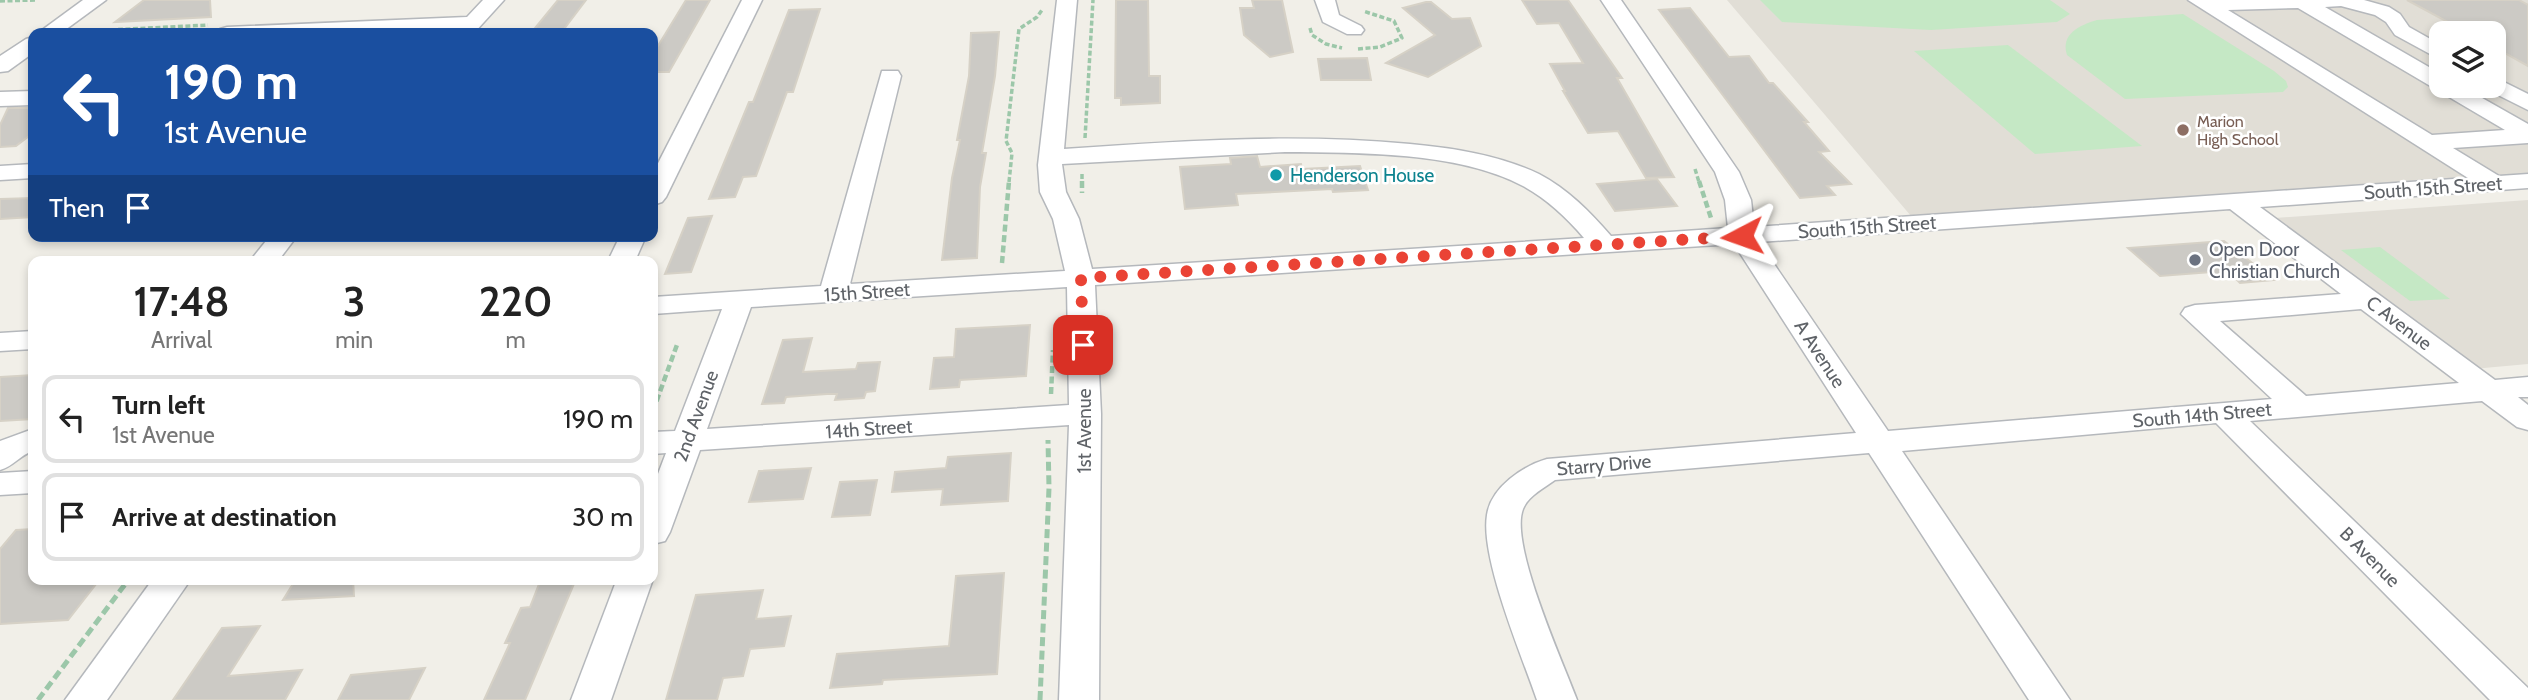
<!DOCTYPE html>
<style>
:root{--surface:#fff;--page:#f6f6f6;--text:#222;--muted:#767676;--line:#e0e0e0}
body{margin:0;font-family:Cabin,sans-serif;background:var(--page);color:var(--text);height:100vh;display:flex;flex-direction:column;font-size:26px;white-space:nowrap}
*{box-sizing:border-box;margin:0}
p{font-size:23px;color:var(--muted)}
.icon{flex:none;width:38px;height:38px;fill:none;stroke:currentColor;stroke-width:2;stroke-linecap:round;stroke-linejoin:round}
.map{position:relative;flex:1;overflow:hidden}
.panel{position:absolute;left:28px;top:256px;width:630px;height:329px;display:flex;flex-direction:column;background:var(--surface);border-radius:14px;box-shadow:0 4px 10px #0003}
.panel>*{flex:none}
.guide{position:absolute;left:28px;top:28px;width:630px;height:214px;border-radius:14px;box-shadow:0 4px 10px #0003;background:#1a4fa0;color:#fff;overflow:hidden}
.buttons{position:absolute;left:2429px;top:21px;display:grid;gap:14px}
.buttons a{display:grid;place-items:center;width:77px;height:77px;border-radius:14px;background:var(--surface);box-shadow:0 4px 10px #0003;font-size:35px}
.pin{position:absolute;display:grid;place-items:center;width:60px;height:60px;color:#fff;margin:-30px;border-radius:14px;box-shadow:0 4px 10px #0006}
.me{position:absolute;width:77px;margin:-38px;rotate:266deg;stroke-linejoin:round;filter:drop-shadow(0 0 5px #0008)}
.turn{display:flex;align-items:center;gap:24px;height:147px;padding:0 21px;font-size:32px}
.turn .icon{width:91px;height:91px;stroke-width:2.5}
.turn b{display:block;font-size:49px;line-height:60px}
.then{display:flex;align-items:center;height:66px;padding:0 21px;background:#0003;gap:14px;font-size:26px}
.eta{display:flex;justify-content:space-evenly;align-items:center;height:119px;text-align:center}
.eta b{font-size:42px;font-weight:600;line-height:49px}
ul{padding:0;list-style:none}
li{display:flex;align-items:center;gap:21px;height:88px;margin:0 14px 10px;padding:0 7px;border:4px solid var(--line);border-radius:14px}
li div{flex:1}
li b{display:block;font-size:26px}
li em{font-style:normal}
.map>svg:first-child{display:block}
.education{fill:#e1ded6;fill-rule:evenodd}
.green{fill:#c5e8c5}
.building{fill:#cccac5;stroke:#d6d1c6;stroke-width:2}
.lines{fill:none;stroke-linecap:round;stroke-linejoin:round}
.minor-casing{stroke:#b5b8bc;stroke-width:3}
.path-far2{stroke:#9cc7a9;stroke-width:3.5;stroke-dasharray:5 2.5;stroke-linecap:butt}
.path-far1{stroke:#9cc7a9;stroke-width:4.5;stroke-dasharray:7 3.5;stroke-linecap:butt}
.path{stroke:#9cc7a9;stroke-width:5;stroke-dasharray:9 4.5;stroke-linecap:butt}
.minor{fill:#fff;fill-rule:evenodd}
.route{stroke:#ea4335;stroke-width:12;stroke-dasharray:0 21.6}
.education-dot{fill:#8d6e63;stroke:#fff;stroke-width:2.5}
.culture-dot{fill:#0f9aa8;stroke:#fff;stroke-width:2.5}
.worship-dot{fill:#6b7280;stroke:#fff;stroke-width:2.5}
.labels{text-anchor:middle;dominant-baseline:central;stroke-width:5;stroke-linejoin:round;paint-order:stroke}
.far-education-label{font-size:16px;fill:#785e54;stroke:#fff;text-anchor:start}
.culture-label{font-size:19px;fill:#0d838f;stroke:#fff;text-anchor:start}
.street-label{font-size:19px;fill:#5f6368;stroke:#fff}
.worship-label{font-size:19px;fill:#5b616d;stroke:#fff;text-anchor:start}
</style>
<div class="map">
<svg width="2528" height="700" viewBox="0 0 2528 700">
<rect width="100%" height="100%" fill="#f1efe8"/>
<!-- education -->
<g class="education">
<path d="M1727 0H2528V174L1911 216ZM2441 33H2494V86H2441Z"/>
<path d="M2528 200V364L2473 369 2275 218Z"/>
</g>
<!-- green -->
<g class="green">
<path d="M1760 0H2050L2070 14 2057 22 1931 30 1782 22Z"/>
<path d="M2183 14 2274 71 2286 81 2288 87 2283 92 2125 99 2067 55C2060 34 2080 25 2097 20Z"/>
<path d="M2008 45 2142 146 2035 154 1914 51Z"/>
<path d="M2380 247 2450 299 2410 301 2341 250Z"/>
</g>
<!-- building -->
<g class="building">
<path d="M144 0H210L211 17 115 22Z"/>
<path d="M558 0H586L561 33H531Z"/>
<path d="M686 0H710L669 72H653V54Z"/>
<path d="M1116 0H1148L1149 76H1160V103L1121 105V98H1115Z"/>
<path d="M1252 0H1282L1293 52 1270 57 1244 35 1240 8H1254Z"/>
<path d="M1522 0H1568L1622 78H1617L1674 177 1646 178 1618 131 1588 133 1563 91H1565L1550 64 1583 63 1559 23 1537 24Z"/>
<path d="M2407 0H2519L2528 5V66L2494 47V33H2468Z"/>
<path d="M1426 2H1431L1452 19 1470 18 1481 46 1428 77 1386 63 1435 35 1403 8Z"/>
<path d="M1690 8 1729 57 1749 56 1769 83H1773L1808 122H1804L1829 151 1819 152 1851 184 1827 186 1835 195 1800 198 1659 10Z"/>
<path d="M820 9 793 92H787L756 176 743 177 735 197 709 199 749 102H753L789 10Z"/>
<path d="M999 32 995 76 982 153H986L980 187 977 258 942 260 952 178 960 140H957L969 76 971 33Z"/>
<path d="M1367 58 1371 80H1321L1318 59Z"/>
<path d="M8 108H33V133L16 146 0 147V125Z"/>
<path d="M1257 156 1260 167 1301 164 1302 169 1360 166 1368 190 1333 192 1332 189 1236 194 1238 205 1185 209 1180 167 1231 164 1230 158Z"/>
<path d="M1657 179 1677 206 1615 211 1597 184Z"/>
<path d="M33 198V217L0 219V199Z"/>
<path d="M712 216 691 272 665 274 688 218Z"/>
<path d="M2224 241 2274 280 2240 283 2233 276 2218 277 2212 272 2160 276 2128 248Z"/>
<path d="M1030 325 1026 376 960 380 959 387 930 389 934 358 954 357 956 329Z"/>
<path d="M812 338 803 372 856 369 858 363 880 362 875 391 866 392 864 398 835 400 837 394H827L786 397 784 403 762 404 783 340Z"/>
<path d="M33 375V419L0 421V377Z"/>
<path d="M1011 453 1008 501 941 505 943 489 892 492 895 472 946 468 948 457Z"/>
<path d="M811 468 803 499 749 502 759 471Z"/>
<path d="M877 480 870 515 832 517 840 482Z"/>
<path d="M33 529V579H100L68 620 0 624V549L16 530Z"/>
<path d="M1004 573 997 674 883 680 882 684 830 688 837 654 949 646 956 576Z"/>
<path d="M296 579H353L354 596 283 600Z"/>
<path d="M541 579H576L525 700H484L510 643H505L521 608 530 607Z"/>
<path d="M763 590 756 619 791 616 784 646 750 649 743 676 723 678 717 700H666L696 595Z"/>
<path d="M260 626 228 676 302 670 285 700H173L222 628Z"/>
<path d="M425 668 409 700H338L351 675Z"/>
</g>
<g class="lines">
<!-- minor casing -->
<g class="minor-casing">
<g id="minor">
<path d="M83 0H106L61 33H38Z"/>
<path d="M483 0H504L474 33H453L455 30 372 33H217L220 29 227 27 467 17Z"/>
<path d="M742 0H762L666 197 662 202 653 205V173Z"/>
<path d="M1057 0H1077L1064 149C1179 141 1294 133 1410 144 1453 148 1499 155 1539 174 1568 189 1590 212 1611 236L1728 228 1725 200 1715 172 1601 0H1621L1739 172 1751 200 1754 227 2468 178 2188 0H2364L2389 7 2400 14 2409 27 2441 45V60L2395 35 2386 22 2375 15 2341 6 2325 7 2441 74V86H2461L2528 124V143L2453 148 2499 176 2528 174V188L2260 207 2495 380 2528 377V397H2518L2528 405V430L2517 427 2482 401 2250 421 2528 688V700H2490L2216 423 1902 451 2070 700H2029L1869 453 1555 480C1544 488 1528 496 1523 509 1509 544 1563 662 1577 700H1537C1522 656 1480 558 1487 515 1491 487 1523 466 1547 459L1856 433 1734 244 1095 285 1101 414 1099 700H1059L1069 425 700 450 670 532 665 541 653 544V487L666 453 653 454V432L675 431 722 309 653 314V297L821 286 882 71H898L901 76 850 284 1065 271 1053 219 1040 192 1038 165ZM2298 8 2505 130 2432 135 2228 10ZM1285 152C1359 153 1457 151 1523 186 1547 199 1567 218 1584 238L1092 269 1079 219 1066 192 1062 164ZM2230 209 2341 294 2195 305 2185 308 2181 314 2272 399 1888 431 1759 242ZM1067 287 1069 405 707 429 751 307ZM2361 309 2459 383 2306 396 2220 321Z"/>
<path d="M1315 0H1335L1339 15 1361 26 1364 30 1361 34H1347L1323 22Z"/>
<path d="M33 37V53L8 71 0 72V56L26 39Z"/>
<path d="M2494 77 2528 94V110L2486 89 2484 86H2494Z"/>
<path d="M33 91V105L0 106V92Z"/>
<path d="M33 164V178L0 180V166Z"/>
<path d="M270 236H297L278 261H250Z"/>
<path d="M620 236H646L635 261H608Z"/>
<path d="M33 331V349L0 351V333Z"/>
<path d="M33 429V451C20 455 14 466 0 470V441Z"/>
<path d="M33 471V493L0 495V473Z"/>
<path d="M153 579H191L107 700H65Z"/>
<path d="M617 579H653L611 700H571Z"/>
</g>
</g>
<!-- path-far2 -->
<g class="path-far2">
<path d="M0 1 36 0"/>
<path d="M1310 28 1312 35 1326 44 1342 48"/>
<path d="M88 31 208 25"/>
<path d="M1358 49 1380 47 1402 38 1394 21 1363 11"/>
<path d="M1085 138 1093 0"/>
<path d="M1695 169 1699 182"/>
<path d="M1082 174V182"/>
<path d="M1009 182 1012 153 1006 141 1019 29 1037 17 1042 10"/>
</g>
<!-- path-far1 -->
<g class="path-far1">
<path d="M1082 181V193"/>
<path d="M1699 181 1711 218"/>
<path d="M1002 263 1009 181"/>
<path d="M1051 394 1053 350"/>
<path d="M653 411 678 342"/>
</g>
<!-- path -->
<g class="path">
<path d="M38 700 129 579"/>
<path d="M1040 700 1049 488 1048 440"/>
</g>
<!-- minor -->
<use href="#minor" class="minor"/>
</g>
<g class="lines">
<!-- route -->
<path class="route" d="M1083 345 1081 278 1742 236"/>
</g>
<!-- markers -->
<circle class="education-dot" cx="2183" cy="130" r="7"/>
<circle class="culture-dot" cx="1276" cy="175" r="7"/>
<circle class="worship-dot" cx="2195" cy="260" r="7"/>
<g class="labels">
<!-- far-education labels -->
<g class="far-education-label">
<text x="2197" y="121">Marion<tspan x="2197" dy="18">High School</tspan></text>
</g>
<!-- culture labels -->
<g class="culture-label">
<text x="1290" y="175">Henderson House</text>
</g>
<!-- street labels -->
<g class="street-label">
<text transform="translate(2433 188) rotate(-4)">South 15th Street</text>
<text transform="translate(1867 227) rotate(-4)">South 15th Street</text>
<text transform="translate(867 292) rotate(-4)">15th Street</text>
<text transform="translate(2399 323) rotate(37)">C Avenue</text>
<text transform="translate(1820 354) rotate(57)">A Avenue</text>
<text transform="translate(2202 415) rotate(-5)">South 14th Street</text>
<text transform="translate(696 416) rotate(-70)">2nd Avenue</text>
<text transform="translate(869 429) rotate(-4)">14th Street</text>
<text transform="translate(1084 431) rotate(-90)">1st Avenue</text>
<text transform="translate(1604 465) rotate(-5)">Starry Drive</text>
<text transform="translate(2370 557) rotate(45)">B Avenue</text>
</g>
<!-- worship labels -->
<g class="worship-label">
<text x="2209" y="249">Open Door<tspan x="2209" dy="22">Christian Church</tspan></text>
</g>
</g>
</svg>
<div class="buttons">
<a><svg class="icon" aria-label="layers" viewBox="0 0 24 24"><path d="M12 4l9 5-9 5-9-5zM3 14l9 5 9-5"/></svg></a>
</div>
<div class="pin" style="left:1083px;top:345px;background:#d93025"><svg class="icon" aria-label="arrive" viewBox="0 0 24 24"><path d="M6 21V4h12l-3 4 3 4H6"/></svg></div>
<svg class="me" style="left:1742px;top:236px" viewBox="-20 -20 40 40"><path d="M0-17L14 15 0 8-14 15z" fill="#ea4335" stroke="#fff" stroke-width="4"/></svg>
<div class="guide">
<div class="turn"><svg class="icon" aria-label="left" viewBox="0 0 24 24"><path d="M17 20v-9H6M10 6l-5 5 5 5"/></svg><div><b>190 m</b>1st Avenue</div></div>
<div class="then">Then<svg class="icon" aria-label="arrive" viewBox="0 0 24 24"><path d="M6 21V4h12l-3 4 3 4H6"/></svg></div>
</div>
<section class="panel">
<div class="eta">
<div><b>17:48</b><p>Arrival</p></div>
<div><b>3</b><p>min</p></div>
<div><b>220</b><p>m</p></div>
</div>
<ul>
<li><svg class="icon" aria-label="left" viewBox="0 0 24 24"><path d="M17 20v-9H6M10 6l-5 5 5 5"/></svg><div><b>Turn left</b><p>1st Avenue</p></div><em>190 m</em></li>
<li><svg class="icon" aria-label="arrive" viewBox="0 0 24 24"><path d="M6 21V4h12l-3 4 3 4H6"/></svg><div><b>Arrive at destination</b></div><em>30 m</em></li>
</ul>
</section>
</div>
